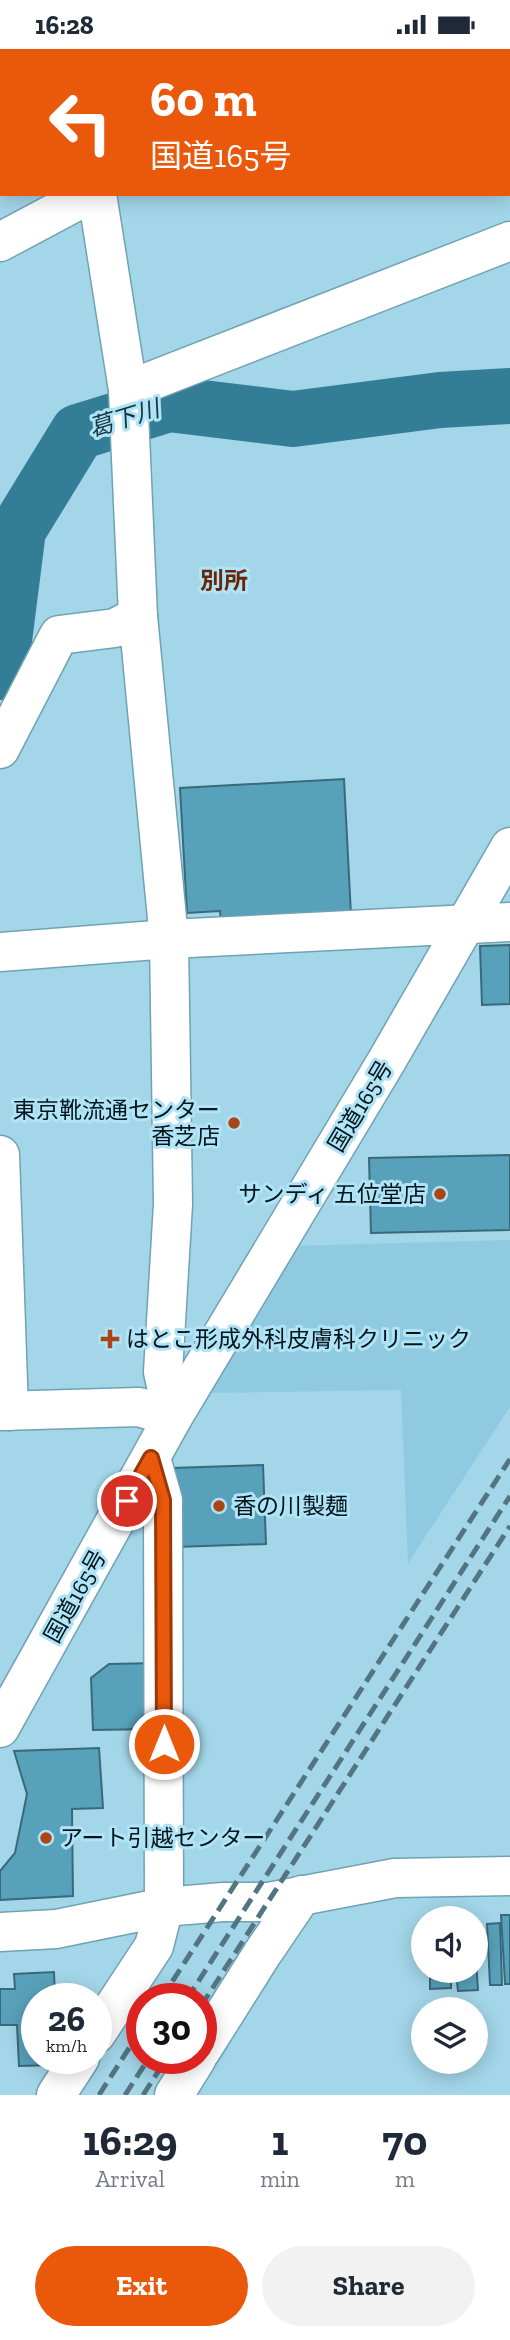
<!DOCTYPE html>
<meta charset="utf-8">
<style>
:root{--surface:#fff;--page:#f2f2f3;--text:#1f2937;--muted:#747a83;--accent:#ea580c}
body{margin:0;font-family:"Zilla Slab","Noto Sans JP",serif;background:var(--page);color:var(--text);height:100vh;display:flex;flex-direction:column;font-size:26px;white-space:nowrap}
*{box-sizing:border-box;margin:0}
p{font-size:23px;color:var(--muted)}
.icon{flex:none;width:38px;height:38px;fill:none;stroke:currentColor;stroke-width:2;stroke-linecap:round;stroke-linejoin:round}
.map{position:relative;height:2046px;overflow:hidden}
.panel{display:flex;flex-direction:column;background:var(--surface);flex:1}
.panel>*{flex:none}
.guide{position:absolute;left:0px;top:0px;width:511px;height:147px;box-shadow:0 4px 18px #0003;background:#ea580c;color:#fff;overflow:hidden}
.controls{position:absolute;left:411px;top:1857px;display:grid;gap:14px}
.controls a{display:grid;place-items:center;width:77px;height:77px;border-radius:50%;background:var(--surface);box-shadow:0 4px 18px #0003;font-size:35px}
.speed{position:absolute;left:21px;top:1934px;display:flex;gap:14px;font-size:35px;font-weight:700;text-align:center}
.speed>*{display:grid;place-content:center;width:91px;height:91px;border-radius:50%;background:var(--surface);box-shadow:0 4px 18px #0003;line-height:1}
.speed small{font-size:18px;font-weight:400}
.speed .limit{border:10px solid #d22;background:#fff;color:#111}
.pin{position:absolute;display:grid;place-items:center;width:60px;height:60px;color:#fff;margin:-30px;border:4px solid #fff;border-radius:50%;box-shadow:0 2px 7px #0007}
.me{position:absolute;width:77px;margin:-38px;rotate:0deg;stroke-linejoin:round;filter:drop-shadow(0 0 5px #0008)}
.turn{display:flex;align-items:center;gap:24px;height:147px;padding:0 35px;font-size:32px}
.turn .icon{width:91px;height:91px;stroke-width:2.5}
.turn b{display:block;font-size:49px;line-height:60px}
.eta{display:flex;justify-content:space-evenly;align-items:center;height:119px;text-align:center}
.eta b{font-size:42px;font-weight:800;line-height:49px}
.cta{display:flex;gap:14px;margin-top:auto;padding:14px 35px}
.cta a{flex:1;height:80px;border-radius:42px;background:var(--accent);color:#fff;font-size:28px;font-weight:800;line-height:80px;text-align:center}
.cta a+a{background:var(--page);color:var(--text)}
.status{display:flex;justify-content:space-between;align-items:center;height:49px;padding:0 35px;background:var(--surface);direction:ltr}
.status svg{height:19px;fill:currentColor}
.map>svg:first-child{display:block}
.built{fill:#8fcae0}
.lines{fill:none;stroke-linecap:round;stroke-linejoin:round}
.river{stroke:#337e96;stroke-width:56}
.building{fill:#58a1ba;stroke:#39697a;stroke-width:2}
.minor-casing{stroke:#70a2b3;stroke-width:41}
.highway-casing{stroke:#70a2b3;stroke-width:41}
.minor{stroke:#fff;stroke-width:38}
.highway{stroke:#fff;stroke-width:38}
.rail{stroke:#527581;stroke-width:5;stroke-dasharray:14 7;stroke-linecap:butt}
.route-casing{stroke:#983908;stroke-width:18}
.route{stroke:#ea580c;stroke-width:12}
.poi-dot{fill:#aa4615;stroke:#b0e3f6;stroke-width:2.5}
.labels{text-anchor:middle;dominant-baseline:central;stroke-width:6;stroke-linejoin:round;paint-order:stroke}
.street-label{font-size:23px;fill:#02151b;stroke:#b0e3f6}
.poi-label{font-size:23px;fill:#02151b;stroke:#b0e3f6;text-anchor:start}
.water-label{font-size:24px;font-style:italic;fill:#123541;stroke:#b0e3f6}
.neighbourhood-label{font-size:24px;font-weight:bold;fill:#662607;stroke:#b0e3f6}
</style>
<div class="status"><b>16:28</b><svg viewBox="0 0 49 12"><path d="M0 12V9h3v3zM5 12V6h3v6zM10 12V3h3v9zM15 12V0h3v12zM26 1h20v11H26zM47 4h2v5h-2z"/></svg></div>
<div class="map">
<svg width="510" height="2046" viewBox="0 0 510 2046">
<rect width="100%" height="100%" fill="#a3d6e9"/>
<!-- built -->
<path class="built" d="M510 1191V1358L408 1514 401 1341 206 1344 290 1197Z"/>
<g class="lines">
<!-- river -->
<path class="river" d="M0 623 18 481 78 383 169 355 293 370 440 351 510 347"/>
</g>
<!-- building -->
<g class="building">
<path d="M344 730 351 866 221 873 220 862 187 864 180 739Z"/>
<path d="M510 896V955L482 956 480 897Z"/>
<path d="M510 1106V1181L371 1184 369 1109Z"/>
<path d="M263 1416 266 1495 175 1498 172 1419Z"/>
<path d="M158 1614V1680L93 1681 91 1629 109 1615Z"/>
<path d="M99 1699 103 1759 72 1760 73 1847 0 1851V1822L15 1804 27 1745 14 1702Z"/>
<path d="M501 1866H510V1935H505Z"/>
<path d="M500 1874 502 1936H490L487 1875Z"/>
<path d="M476 1911 478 1941 458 1942 456 1922H476Z"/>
<path d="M430 1922H451V1939L430 1940Z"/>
<path d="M54 1923 55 1950H37V2009H58V2016L19 2017 17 1976H0V1940H15L14 1925Z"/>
</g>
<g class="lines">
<!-- minor casing -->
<g class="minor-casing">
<g id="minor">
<path d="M129 2V0"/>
<path d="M0 193 90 145"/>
<path d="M128 341 510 192"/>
<path d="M0 700 59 586 115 579 138 567"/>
<path d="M0 903 169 890 510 873"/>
<path d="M0 1106 9 1362"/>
<path d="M0 1362 139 1358 173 1368 163 1323 173 1155 169 890 138 567 128 341 97 145"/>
<path d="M0 1883 56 1880 164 1858 223 1853H269L395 1829 510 1827"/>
<path d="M96 1985 154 1897 164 1858 163 1451 151 1409"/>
<path d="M201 2002 262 1905 302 1846"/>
<path d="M56 2046 80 2009"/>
<path d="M174 2046 197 2009"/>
</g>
</g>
<!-- highway casing -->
<g class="highway-casing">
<path id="highway" d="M0 1679 173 1368 386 1013 510 798"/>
</g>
<!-- minor -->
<use href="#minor" class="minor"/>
<!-- highway -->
<use href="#highway" class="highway"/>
<!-- rail -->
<g class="rail">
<path d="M161 1950 510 1410"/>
<path d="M187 1950 510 1447"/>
<path d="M201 1957 510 1477"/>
<path d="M99 2046 142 1979"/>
<path d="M125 2046 149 2009"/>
<path d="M143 2046 167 2009"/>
</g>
</g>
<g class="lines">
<!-- route casing -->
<g class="route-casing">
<path id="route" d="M127 1452 151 1409 163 1451 164 1695"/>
</g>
<!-- route -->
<use href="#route" class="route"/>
</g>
<!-- markers -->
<g class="poi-dot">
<circle cx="234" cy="1074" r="7"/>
<circle cx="440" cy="1145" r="7"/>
<path d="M106.5 1279.5h7v7h7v7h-7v7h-7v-7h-7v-7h7z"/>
<circle cx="219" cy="1457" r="7"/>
<circle cx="46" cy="1789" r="7"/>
</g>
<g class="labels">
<!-- street labels -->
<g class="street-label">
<text transform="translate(360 1057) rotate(-59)">国道165号</text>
<text transform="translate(75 1547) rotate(-61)">国道165号</text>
</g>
<!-- poi labels -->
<g class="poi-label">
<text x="220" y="1061" text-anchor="end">東京靴流通センター<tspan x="220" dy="26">香芝店</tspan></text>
<text x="426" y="1145" text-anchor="end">サンディ 五位堂店</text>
<text x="126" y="1290">はとこ形成外科皮膚科クリニック</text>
<text x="233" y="1457">香の川製麺</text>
<text x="60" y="1789">アート引越センター</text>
</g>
<!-- water labels -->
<g class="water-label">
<text transform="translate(124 369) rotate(-17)">葛下川</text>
</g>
<!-- neighbourhood labels -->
<g class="neighbourhood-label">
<text x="224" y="531">別所</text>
</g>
</g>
</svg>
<div class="controls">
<a><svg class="icon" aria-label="sound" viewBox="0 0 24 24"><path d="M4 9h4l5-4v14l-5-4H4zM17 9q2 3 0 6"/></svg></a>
<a><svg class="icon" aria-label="layers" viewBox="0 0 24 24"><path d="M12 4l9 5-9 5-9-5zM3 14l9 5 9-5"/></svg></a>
</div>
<div class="speed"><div>26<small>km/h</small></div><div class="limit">30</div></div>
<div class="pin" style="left:127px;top:1452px;background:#d93025"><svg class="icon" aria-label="arrive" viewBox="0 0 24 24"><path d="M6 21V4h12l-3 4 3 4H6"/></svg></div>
<svg class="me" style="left:164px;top:1695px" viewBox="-20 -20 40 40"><circle r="17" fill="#ea580c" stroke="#fff" stroke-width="3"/><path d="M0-11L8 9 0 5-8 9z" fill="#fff"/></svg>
<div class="guide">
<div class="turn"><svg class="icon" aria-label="left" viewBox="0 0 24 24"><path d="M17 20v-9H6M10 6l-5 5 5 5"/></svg><div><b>60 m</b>国道165号</div></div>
</div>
</div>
<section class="panel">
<div class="eta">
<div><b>16:29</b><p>Arrival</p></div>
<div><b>1</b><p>min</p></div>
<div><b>70</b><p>m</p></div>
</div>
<div class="cta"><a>Exit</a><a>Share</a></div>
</section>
